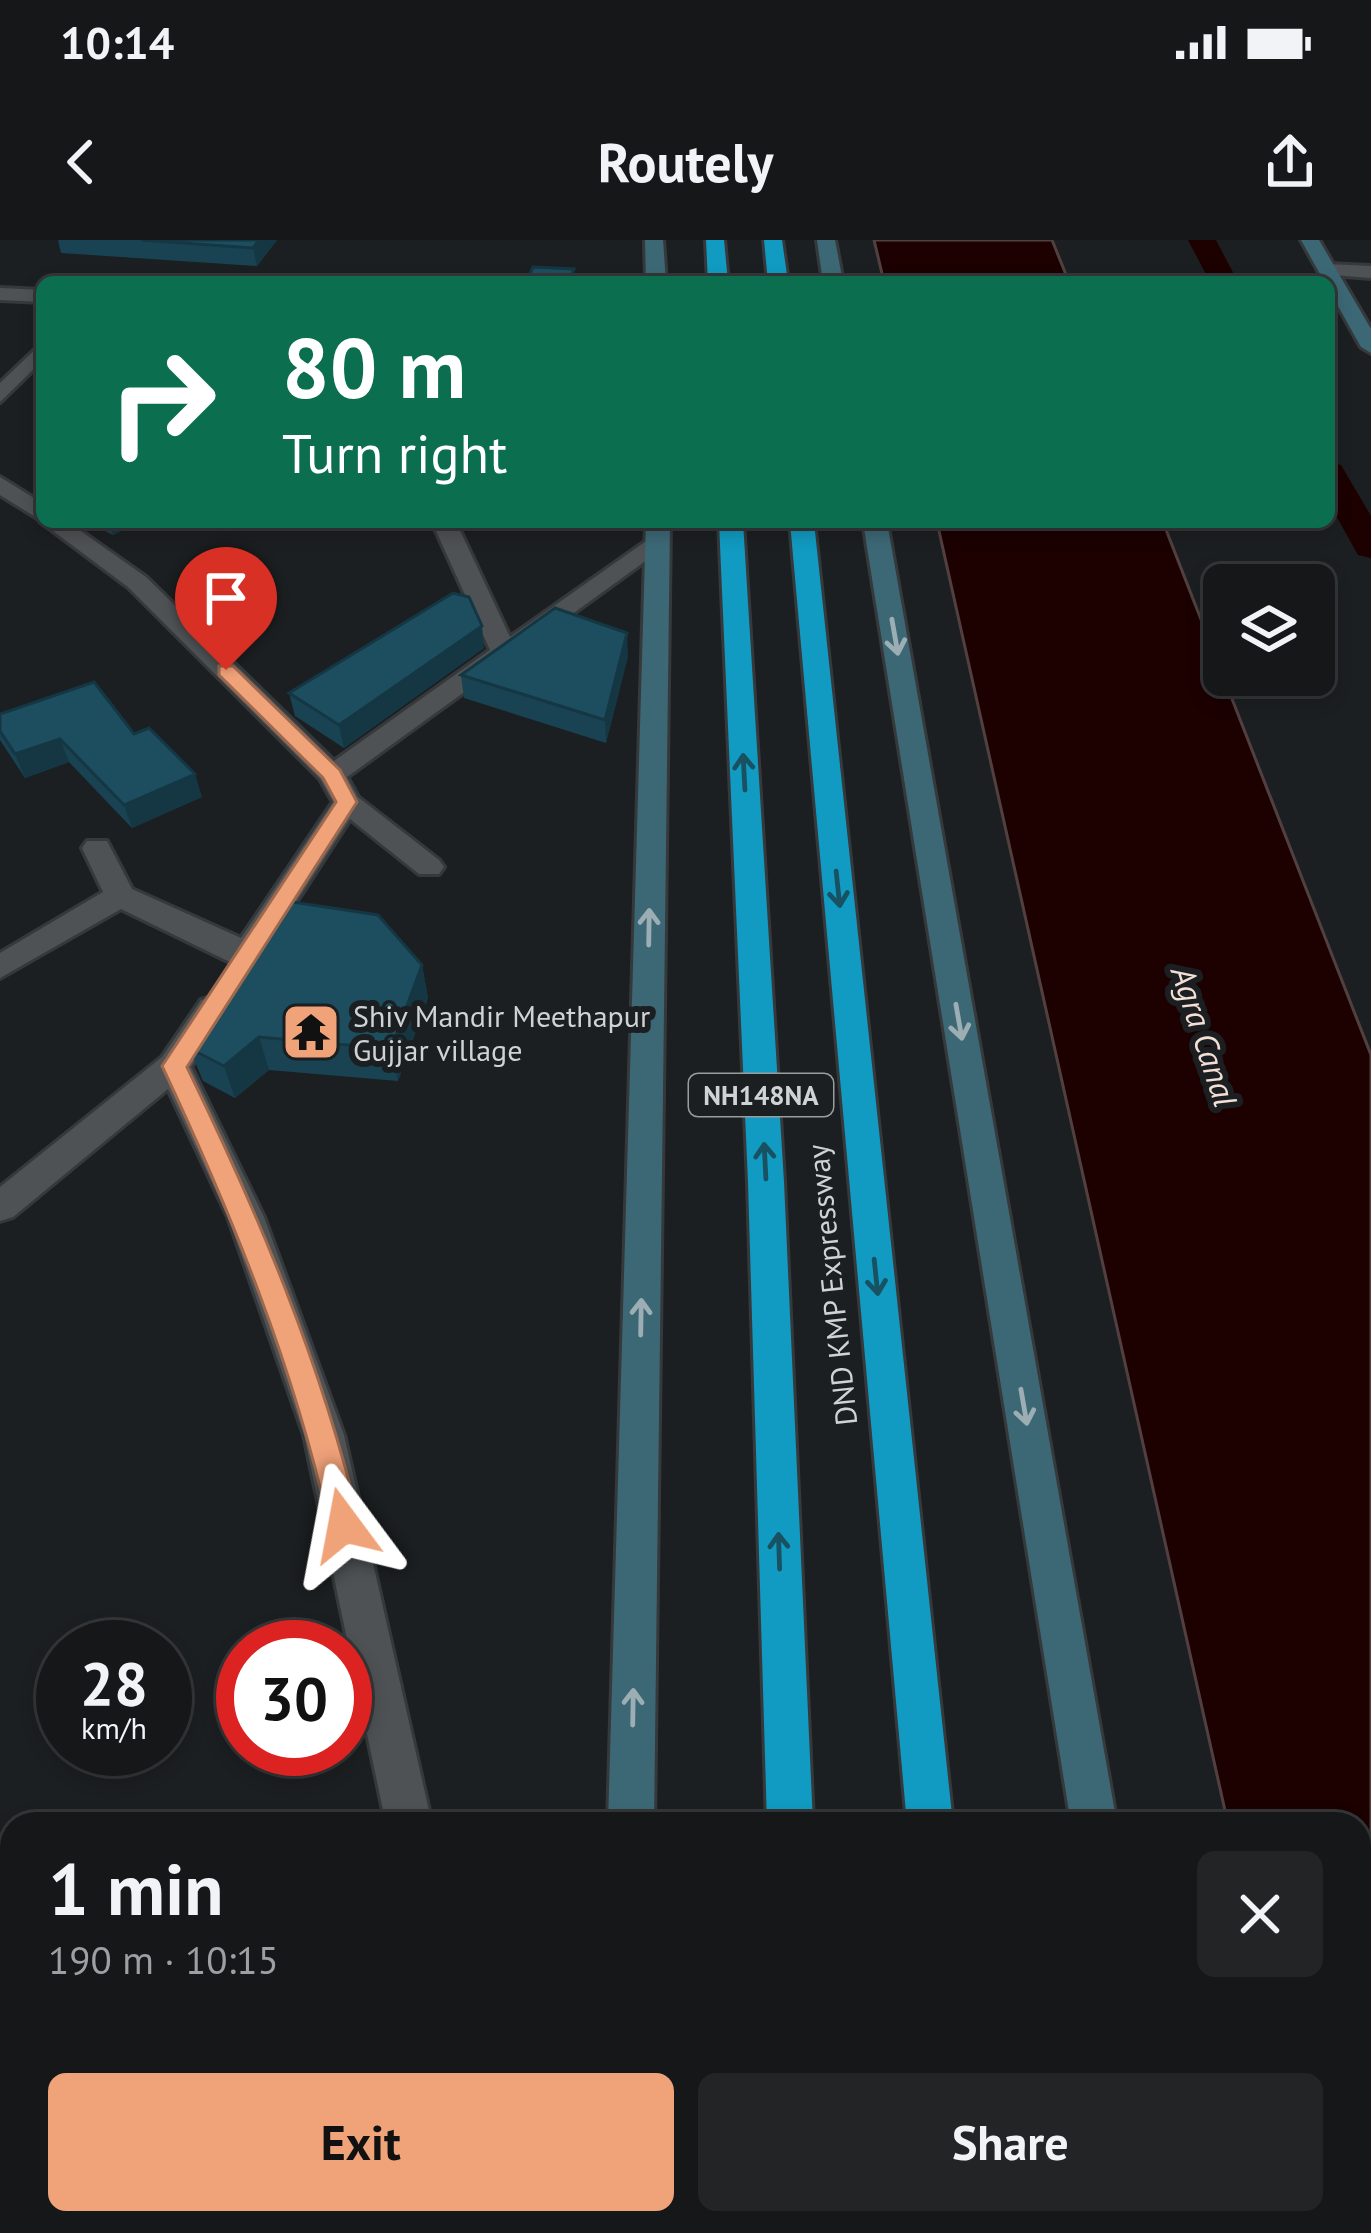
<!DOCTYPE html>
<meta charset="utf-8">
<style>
:root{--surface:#151719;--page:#222426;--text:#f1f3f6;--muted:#9d9fa2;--line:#343638;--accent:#f0a279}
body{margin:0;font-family:"PT Sans",sans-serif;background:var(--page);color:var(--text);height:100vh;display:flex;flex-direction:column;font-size:45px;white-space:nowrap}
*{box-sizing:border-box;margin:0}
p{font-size:39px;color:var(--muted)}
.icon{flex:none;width:66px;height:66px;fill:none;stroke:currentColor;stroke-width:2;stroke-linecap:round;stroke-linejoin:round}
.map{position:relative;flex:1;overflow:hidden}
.details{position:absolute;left:0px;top:1572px;width:1371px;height:423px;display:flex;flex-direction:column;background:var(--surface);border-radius:36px 36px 0 0;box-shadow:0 6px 18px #0003,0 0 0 3px var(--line)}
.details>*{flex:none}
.hud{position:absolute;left:36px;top:36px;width:1299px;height:252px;border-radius:18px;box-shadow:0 6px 18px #0003,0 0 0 3px var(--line);background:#0b6e4f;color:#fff;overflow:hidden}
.fabs{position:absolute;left:1203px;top:324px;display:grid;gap:24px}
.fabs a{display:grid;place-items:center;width:132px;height:132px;border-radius:18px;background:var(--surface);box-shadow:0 6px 18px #0003,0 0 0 3px var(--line);font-size:60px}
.speed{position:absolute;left:36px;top:1380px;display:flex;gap:24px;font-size:60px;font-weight:700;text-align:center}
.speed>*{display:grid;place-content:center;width:156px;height:156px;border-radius:50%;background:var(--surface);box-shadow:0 6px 18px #0003,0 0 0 3px var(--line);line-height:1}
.speed small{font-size:30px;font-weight:400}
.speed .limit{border:18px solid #d22;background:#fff;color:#111}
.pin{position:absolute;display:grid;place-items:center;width:102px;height:102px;color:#fff;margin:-123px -51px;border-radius:50% 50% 50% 0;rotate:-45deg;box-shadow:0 0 12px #0007}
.pin .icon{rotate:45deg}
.me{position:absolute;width:132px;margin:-66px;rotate:347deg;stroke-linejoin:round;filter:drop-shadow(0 0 9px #0008)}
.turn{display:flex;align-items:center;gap:42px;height:252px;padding:0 48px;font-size:54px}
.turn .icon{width:156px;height:156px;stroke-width:2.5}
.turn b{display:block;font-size:84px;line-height:102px}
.round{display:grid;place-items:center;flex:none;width:126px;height:126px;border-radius:18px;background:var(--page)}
.head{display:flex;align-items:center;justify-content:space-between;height:204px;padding:0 48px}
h1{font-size:72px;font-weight:700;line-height:90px}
.cta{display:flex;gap:24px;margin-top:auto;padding:24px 48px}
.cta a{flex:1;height:138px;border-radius:18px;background:var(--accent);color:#111;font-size:48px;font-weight:700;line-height:138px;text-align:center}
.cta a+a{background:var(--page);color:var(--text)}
.status{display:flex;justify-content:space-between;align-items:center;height:84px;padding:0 60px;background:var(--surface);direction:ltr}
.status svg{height:33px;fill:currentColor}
header{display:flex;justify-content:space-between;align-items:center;height:156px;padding:0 48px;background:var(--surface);font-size:54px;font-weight:700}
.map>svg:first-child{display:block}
.water{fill:#1c0100;stroke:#524040;stroke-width:3}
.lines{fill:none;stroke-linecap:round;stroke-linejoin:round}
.canal{fill:#1c0100;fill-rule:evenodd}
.street-casing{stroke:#36393b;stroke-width:6}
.secondary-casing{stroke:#36393b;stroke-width:6}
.highway-casing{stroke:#36393b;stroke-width:6}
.street{fill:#4e5254;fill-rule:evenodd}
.secondary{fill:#3c6875;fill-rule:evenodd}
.highway{fill:#119bc2;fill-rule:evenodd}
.wall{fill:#194353}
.shaded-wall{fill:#143743}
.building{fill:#1d4e60;stroke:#143743;stroke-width:3}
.oneway{stroke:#9caeb3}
.oneway2{stroke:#185161}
.route{fill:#f0a279;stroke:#9c694f;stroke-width:3}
.labels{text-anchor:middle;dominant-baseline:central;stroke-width:12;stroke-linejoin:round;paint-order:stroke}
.shield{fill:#1c1f21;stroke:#9a9d9e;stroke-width:3}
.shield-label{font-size:27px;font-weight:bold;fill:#d0d3d4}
.poi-label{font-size:30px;fill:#d0d3d4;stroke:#1c1f21;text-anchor:start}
.street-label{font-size:30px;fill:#d0d3d4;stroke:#1c1f21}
.water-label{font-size:33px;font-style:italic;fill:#f3dfd5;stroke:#1c1f21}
</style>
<div class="status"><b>10:14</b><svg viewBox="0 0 49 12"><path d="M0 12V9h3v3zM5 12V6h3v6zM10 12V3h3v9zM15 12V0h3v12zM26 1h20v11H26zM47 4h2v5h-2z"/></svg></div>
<header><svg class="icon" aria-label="back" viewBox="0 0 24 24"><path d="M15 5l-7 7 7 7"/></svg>Routely<svg class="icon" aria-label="share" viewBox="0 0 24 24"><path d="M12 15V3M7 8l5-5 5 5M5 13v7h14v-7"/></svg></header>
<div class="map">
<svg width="1371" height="1993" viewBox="0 0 1371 1993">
<rect width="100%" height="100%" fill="#1c1f21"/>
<!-- water -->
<g class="water">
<path d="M874 0H1052L1069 42H884Z"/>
<path d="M937 282H1163L1371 815V1993H1315L1313 1983H1359V1584H1228Z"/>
</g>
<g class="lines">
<!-- canal -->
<g class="canal">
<path d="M1188 0H1216L1238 42H1210Z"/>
<path d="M1329 222 1341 225 1371 276V318L1358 315 1329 263Z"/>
</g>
<!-- street casing -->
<g class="street-casing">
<g id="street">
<path d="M1327 24 1371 26V38L1320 34V26Z"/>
<path d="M0 48 42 50V62L0 60Z"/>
<path d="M42 103V121L0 162V143Z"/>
<path d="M0 237 42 263V281L0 255Z"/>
<path d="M41 282H68L146 337 334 521 490 410 432 282H456L510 397 649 299 669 304 347 537 358 557 439 620 444 627 439 634H419L350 579 256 724H234L121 669 0 738V713L103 652 82 608 87 601H107L132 649 241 698 333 562 320 539 128 347Z"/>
<path d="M212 757 228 768 191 827 264 977 344 1195 432 1584H386L304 1195 228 977 168 849 13 977 0 981V947L162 817 201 760Z"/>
<rect x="424" y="1983" width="54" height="10"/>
</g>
</g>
<!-- secondary casing -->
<g class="secondary-casing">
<g id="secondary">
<path d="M645 0H663L666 42H646Z"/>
<path d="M817 0H835L843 42H823Z"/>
<path d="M1301 0H1319L1371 89V113L1361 107Z"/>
<path d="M646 282H670L654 1584H608Z"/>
<path d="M863 282H887L1117 1584H1071Z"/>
<rect x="597" y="1983" width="54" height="10"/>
<path d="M1137 1983H1191L1192 1993H1138Z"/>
</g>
</g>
<!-- highway casing -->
<g class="highway-casing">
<g id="highway">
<path d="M706 0H724L728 42H708Z"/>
<path d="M764 0H782L788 42H768Z"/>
<path d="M719 282H743L784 942 813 1584H767L748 942Z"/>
<path d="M790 282H814L953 1584H907Z"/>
<rect x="781" y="1983" width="54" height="10"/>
<path d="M942 1983H996L997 1993H943Z"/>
</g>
</g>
<!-- street -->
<use href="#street" class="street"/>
<!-- secondary -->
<use href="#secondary" class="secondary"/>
<!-- highway -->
<use href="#highway" class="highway"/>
</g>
<!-- wall -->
<g class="wall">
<path d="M58 0H277L257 26 61 13Z"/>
<path d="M87 282H139L113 295Z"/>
<path d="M484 408 344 508 295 476 289 453Z"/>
<path d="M628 416 606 503 464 458 461 435Z"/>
<path d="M0 474 134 494 202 557 132 588 69 522 25 538 0 500Z"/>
<path d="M422 725 428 758 398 841 269 830 235 858 203 841 184 795Z"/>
</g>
<!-- shaded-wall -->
<g class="shaded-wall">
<path d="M259 0H277L257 26 253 8Z"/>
<path d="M109 282H139L113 295Z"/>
<path d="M482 386 484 408 344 508 339 485Z"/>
<path d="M627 393 628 416 606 503 605 480Z"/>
<path d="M60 499 69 522 25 538 15 514Z"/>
<path d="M195 534 202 557 132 588 124 565Z"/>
<path d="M422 725 428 758 398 841 391 809Z"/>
<path d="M259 797 269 830 235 858 224 826Z"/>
</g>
<!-- building -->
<g class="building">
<path d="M141 0H259L253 8Z"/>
<path d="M533 27 574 29 569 42H526Z"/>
<path d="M453 353 469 357 482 386 339 485 289 453Z"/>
<path d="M555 368 627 393 605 480 461 435Z"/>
<path d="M94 442 134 494 149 488 195 534 124 565 60 499 15 514 0 491V474Z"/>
<path d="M286 661 378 675 422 725 391 809 259 797 224 826 191 809 184 795 240 710Z"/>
</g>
<!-- one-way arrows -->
<defs><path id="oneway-shaft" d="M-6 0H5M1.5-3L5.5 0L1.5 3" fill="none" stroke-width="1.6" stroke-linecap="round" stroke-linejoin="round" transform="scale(3)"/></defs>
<g class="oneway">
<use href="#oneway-shaft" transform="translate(895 397) rotate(80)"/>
<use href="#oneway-shaft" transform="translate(649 687) rotate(-89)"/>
<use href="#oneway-shaft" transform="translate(959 782) rotate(80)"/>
<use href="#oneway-shaft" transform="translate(641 1077) rotate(-89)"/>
<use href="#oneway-shaft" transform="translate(1024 1167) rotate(80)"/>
<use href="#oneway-shaft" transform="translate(633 1467) rotate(-89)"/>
</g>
<g class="oneway2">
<use href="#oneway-shaft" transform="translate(744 532) rotate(-93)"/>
<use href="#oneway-shaft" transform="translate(838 649) rotate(84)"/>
<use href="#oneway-shaft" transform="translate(765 921) rotate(-93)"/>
<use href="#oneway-shaft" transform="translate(876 1037) rotate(84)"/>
<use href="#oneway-shaft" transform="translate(779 1311) rotate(-92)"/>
</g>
<!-- route -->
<path class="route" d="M219 426H233L340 530 357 562 187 827C259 975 322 1124 360 1285L355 1295 344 1299 333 1295 329 1285C293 1124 232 975 162 826L336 562 323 538 219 435Z"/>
<!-- icons -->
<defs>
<g id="temple-square" transform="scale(3)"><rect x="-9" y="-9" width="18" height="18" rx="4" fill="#f0a279" stroke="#1c1f21"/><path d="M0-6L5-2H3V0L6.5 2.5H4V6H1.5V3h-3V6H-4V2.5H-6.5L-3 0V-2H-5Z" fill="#111"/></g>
</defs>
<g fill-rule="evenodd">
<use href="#temple-square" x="311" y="792"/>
</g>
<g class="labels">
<!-- shield labels -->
<rect class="shield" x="689" y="834" width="144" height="42" rx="9"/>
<g class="shield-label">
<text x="761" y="855">NH148NA</text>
</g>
<!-- poi labels -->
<g class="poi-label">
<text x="353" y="775">Shiv Mandir Meethapur<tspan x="353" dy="34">Gujjar village</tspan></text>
</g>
<!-- street labels -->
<g class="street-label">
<text transform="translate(831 1045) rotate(-96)">DND KMP Expressway</text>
</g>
<!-- water labels -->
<g class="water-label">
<text transform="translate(1205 796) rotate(72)">Agra Canal</text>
</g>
</g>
</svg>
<div class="fabs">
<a><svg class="icon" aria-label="layers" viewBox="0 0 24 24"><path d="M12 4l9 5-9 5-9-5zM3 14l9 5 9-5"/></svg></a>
</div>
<div class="speed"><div>28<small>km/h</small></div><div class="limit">30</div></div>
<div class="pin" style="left:226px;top:430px;background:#d93025"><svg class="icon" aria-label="arrive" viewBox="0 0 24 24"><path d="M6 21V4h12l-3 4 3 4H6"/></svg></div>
<svg class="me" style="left:344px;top:1285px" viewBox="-20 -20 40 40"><path d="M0-17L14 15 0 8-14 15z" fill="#f0a279" stroke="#fff" stroke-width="4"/></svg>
<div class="hud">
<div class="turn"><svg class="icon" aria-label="right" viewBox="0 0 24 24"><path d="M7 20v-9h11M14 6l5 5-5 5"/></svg><div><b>80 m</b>Turn right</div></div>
</div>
<section class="details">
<div class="head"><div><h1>1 min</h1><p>190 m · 10:15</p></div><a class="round"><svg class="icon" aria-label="close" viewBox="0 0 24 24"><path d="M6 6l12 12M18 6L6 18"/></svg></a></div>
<div class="cta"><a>Exit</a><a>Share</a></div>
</section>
</div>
